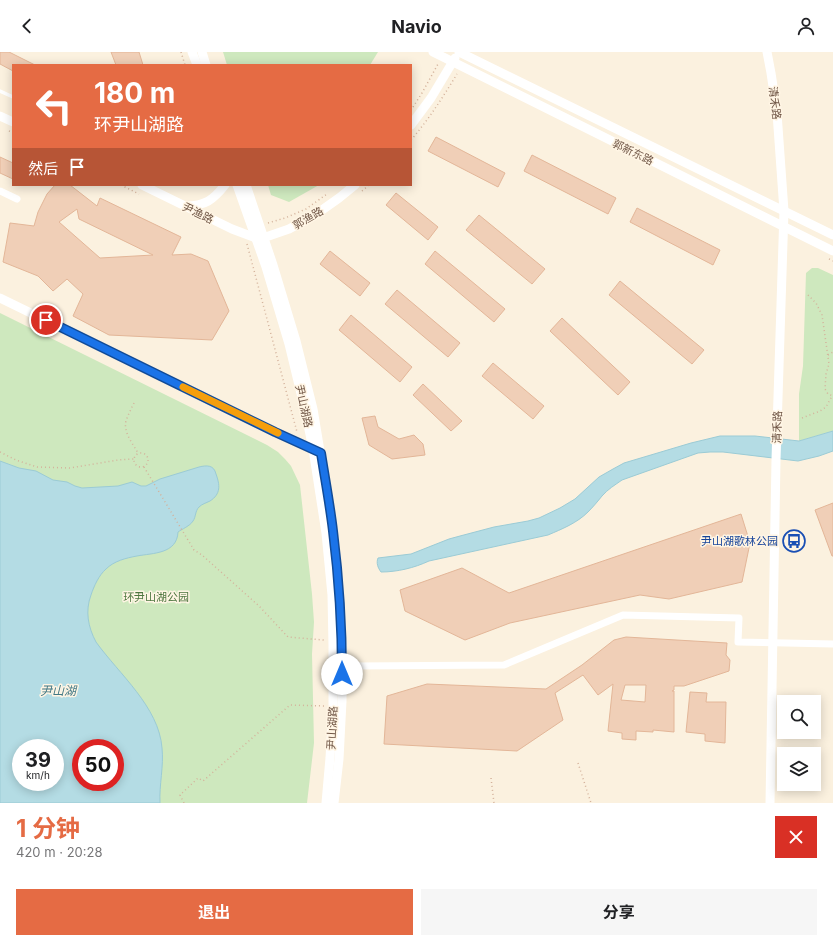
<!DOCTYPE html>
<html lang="zh">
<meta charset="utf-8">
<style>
:root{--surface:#fff;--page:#f6f6f6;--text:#202124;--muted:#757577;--accent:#e56b44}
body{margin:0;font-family:Inter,"Noto Sans SC",sans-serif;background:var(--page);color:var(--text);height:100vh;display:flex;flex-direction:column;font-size:15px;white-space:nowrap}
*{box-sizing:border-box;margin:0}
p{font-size:13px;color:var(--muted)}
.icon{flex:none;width:22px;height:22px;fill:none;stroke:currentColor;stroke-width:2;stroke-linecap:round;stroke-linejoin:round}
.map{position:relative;height:751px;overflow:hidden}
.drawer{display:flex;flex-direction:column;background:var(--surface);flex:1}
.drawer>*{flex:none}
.banner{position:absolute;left:12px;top:12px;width:400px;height:122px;border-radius:0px;box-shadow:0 2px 10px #0003;background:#e56b44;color:#fff;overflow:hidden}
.tools{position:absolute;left:777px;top:643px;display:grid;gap:8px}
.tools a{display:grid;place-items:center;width:44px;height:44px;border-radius:0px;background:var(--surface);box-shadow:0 2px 10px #0003;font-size:20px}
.speed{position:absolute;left:12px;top:687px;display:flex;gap:8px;font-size:20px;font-weight:700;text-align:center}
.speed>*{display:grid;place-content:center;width:52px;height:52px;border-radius:50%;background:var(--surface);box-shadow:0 2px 10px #0003;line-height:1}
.speed small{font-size:10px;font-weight:400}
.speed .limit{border:6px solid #d22;background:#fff;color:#111}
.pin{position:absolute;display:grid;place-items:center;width:34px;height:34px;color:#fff;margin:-17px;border:2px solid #fff;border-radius:50%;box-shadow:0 1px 4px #0007}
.me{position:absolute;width:44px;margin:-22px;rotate:0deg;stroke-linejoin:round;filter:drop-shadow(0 0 3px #0008)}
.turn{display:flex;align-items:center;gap:14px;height:84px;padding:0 16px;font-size:18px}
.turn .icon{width:52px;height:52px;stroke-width:2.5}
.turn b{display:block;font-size:28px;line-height:34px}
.then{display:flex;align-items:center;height:38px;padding:0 16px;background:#0003;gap:8px;font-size:15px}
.round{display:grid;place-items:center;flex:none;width:42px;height:42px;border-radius:0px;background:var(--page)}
.summary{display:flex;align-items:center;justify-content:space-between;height:68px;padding:0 16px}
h1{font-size:24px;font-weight:700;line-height:30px;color:var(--accent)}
.cta{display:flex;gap:8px;margin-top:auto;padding:8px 16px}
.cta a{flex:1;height:46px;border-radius:0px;background:var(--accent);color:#fff;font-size:16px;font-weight:700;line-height:46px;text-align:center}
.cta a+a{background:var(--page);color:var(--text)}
header{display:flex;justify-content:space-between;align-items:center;height:52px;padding:0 16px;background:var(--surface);font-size:18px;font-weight:700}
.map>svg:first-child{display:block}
.green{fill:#cee8be;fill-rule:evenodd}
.water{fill:#b4dce4;stroke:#9bcbd5;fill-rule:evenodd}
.building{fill:#f0cfb7;stroke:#e3b698;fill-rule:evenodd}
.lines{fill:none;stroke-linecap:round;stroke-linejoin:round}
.path{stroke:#d4b29b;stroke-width:1.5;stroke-dasharray:1 3;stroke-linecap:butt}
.lane{stroke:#fff;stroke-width:3.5}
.street{stroke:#fff;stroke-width:7}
.secondary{stroke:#fff;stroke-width:9}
.route-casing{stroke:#114b97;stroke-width:10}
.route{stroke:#1a73e8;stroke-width:7}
.slow{stroke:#f59e0b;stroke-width:7}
.labels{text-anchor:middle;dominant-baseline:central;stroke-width:3;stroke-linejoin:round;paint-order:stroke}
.street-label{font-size:11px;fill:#715747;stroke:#fff5e4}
.transit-label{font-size:11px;fill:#164399;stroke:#fff5e4;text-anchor:end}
.park-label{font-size:11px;fill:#4f7740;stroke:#fff5e4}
.water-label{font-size:12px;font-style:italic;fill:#417885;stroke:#fff5e4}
</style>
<header><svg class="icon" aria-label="back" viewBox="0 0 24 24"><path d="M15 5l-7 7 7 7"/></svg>Navio<svg class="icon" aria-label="person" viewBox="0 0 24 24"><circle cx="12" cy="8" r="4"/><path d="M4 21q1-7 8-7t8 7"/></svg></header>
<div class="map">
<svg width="833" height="751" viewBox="0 0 833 751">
<rect width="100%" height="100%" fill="#fbf1df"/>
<!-- green -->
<g class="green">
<path d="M223 0H378L370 13H227Z"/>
<path d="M268 133H319L289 150 271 143Z"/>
<path d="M812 216H818L833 223V379L799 389V342L803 314 806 221Z"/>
<path d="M0 261 267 393 278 400 285 407 291 414 300 433 312 542 314 570 312 602 314 691 307 751H0ZM21 696H55V730H21ZM81 696H115V730H81Z"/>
</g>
<!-- water -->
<g class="water">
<path d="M833 379V399L819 404 798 409 723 400H710L698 401 622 428C615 433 608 437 602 444 598 449 593 455 588 460 577 471 562 477 548 483L429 509C414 516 397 520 381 520 378 516 376 511 378 506L411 502 449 487 460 484 494 475 528 469 539 466 560 456 575 447 599 425 613 417 624 411 691 391 720 384H755L799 389Z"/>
<path d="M0 409 19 416 36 419 53 428 67 430 75 434 82 436 118 434 132 430 141 434H146L160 427 199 415C207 413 214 413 216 422 220 433 221 442 210 449 206 451 202 452 199 455 195 459 196 465 193 469 190 474 182 477 178 480 177 502 153 501 137 504 126 506 114 509 106 517 99 523 94 534 91 543 85 559 88 575 96 590 119 622 159 655 162 696 164 714 159 733 160 751H0ZM21 696H55V730H21ZM81 696H115V730H81Z"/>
</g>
<!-- building -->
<g class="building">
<path d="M0 0H9L35 13H13V19L0 12Z"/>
<path d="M111 0H139L143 13H116Z"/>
<path d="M436 85 505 121 498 135 428 99Z"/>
<path d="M532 103 616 146 608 162 524 119Z"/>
<path d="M0 105 13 111V127L0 121Z"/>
<path d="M55 133H70L97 154 100 146 181 185 172 203 191 202 208 209 229 259 212 288 109 283 73 264 83 242 67 227 53 239 38 224 3 210 10 171 34 174 38 160 47 142ZM77 157 79 167 153 203 100 206 59 170Z"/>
<path d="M396 141 438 175 428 188 386 153Z"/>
<path d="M637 156 720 198 713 213 630 170Z"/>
<path d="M479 163 545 217 532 232 466 178Z"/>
<path d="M330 199 370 231 360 244 320 212Z"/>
<path d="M435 199 505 257 494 270 425 212Z"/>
<path d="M620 229 704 298 692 312 609 243Z"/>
<path d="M397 238 460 291 448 305 385 252Z"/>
<path d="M351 263 412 315 400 330 339 278Z"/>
<path d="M562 266 630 330 618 343 550 279Z"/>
<path d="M493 311 544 354 533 367 482 324Z"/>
<path d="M423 332 462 369 451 379 413 343Z"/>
<path d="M375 364 378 375 399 387 414 383 423 392 425 403 392 407 369 393 362 366Z"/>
<path d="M833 451V504H832L815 458Z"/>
<path d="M741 462 750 491 742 530 669 547 640 543 510 571 465 588 405 559 400 538 462 516 509 541Z"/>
<path d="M626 585 727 591 726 603 730 608 729 619 684 634H674V638L672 639H674V680L653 678V680L636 679V688L622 687V681L608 679 613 632 598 643 583 623 555 641 563 668 517 699 384 692 387 644 427 632 546 637 582 613 614 588ZM625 633H646L645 650 621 648Z"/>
<path d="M690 640 707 641 706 650H726L725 691 705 689V682L686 680Z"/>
</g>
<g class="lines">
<!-- path -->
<g class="path">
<path d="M181 0 185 13"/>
<path d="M413 55 422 41 438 12"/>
<path d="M9 79 13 81"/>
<path d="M411 88C429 67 443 45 457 22"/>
<path d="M121 133 139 142"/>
<path d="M362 139 369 133"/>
<path d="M268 171 285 166 306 157 327 142"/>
<path d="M247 192 297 380"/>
<path d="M829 207 833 209"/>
<path d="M808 243 816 251 822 263 829 312 826 322 825 337 828 342 833 344"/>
<path d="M828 303 833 300"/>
<path d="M134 351C131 357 128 363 126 369 123 380 133 392 138 401"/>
<path d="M802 366 820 359 826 355 832 344"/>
<path d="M0 400 16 408 37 415 70 416 118 408 134 407"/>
<circle cx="141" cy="408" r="7"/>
<path d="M144 415 194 498 202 503 259 554 288 585 324 588"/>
<path d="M578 711 591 751"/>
<path d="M491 726 494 751"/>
<path d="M184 751 180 743 198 726 203 729 290 653 325 654"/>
</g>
<!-- lane -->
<path class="lane" d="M0 39 13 45"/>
<!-- street -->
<g class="street">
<path d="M0 139 17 147"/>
<path d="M355 614 504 613 623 563 739 566 738 590 833 592"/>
</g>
<!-- secondary -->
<g class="secondary">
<path d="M192 0 197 13"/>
<path d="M202 0 206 13"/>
<path d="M433 0 833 199"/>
<path d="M459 0 833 183"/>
<path d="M767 0 771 21 777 61 784 159 776 408 770 751"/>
<path d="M0 64 13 70"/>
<path d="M411 73 431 46 455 6"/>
<path d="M142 133 232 177 256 186H263L289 177 315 163 339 146 355 133"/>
<path d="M237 133 266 215 289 292 305 358 313 397 326 481 332 543 333 594V655L330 706 326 751"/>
<path d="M246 133 273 213 296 289 313 357 333 478 339 543 342 596V649L339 707 334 751"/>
<path d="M186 154C205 154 213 148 225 133"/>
<path d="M0 246 275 380 316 399"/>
</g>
</g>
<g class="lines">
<!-- route casing -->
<g class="route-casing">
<path id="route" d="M46 268 275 380 321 401C325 427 330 453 333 479 339 527 342 575 342 622"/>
</g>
<!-- route -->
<use href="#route" class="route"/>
<!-- slow -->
<path class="slow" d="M183 335 278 381"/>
</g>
<!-- icons -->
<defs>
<g id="bus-ring" transform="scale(1.15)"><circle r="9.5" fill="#fff5e4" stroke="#1a4fb4" stroke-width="1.5"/><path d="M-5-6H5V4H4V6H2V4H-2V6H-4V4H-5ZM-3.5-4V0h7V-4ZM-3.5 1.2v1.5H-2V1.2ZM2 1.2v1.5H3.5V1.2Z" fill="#1a4fb4"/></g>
</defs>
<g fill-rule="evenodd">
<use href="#bus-ring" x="794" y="489"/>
</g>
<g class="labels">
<!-- street labels -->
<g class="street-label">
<text transform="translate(775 51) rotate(83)">清禾路</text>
<text transform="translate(633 100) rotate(26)">郭新东路</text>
<text transform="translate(198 161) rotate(26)">尹渔路</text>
<text transform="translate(308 166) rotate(-30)">郭渔路</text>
<text transform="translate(304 354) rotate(77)">尹山湖路</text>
<text transform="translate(777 375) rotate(-88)">清禾路</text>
<text transform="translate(332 676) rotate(-87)">尹山湖路</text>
</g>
<!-- transit labels -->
<g class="transit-label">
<text x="778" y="489">尹山湖歌林公园</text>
</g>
<!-- park labels -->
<g class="park-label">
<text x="156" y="545">环尹山湖公园</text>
</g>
<!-- water labels -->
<g class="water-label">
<text x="58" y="638">尹山湖</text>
</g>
</g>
</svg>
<div class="tools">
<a><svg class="icon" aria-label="search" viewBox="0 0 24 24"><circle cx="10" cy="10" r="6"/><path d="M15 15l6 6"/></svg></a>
<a><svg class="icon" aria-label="layers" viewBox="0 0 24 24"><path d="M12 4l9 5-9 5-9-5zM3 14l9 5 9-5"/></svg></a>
</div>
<div class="speed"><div>39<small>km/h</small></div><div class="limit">50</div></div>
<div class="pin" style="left:46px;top:268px;background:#d93025"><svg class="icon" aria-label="arrive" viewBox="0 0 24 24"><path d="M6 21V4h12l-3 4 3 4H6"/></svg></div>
<svg class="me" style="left:342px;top:622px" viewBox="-20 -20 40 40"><circle r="19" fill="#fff"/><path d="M0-13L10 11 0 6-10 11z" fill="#1a73e8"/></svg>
<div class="banner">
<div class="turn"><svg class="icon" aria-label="left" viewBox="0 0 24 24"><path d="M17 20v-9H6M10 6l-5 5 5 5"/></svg><div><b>180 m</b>环尹山湖路</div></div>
<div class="then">然后<svg class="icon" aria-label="arrive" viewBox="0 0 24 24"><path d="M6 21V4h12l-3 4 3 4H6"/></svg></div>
</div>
</div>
<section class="drawer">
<div class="summary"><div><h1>1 分钟</h1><p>420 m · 20:28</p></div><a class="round" style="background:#d93025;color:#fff"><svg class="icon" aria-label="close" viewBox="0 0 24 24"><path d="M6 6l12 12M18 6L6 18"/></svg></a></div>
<div class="cta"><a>退出</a><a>分享</a></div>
</section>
